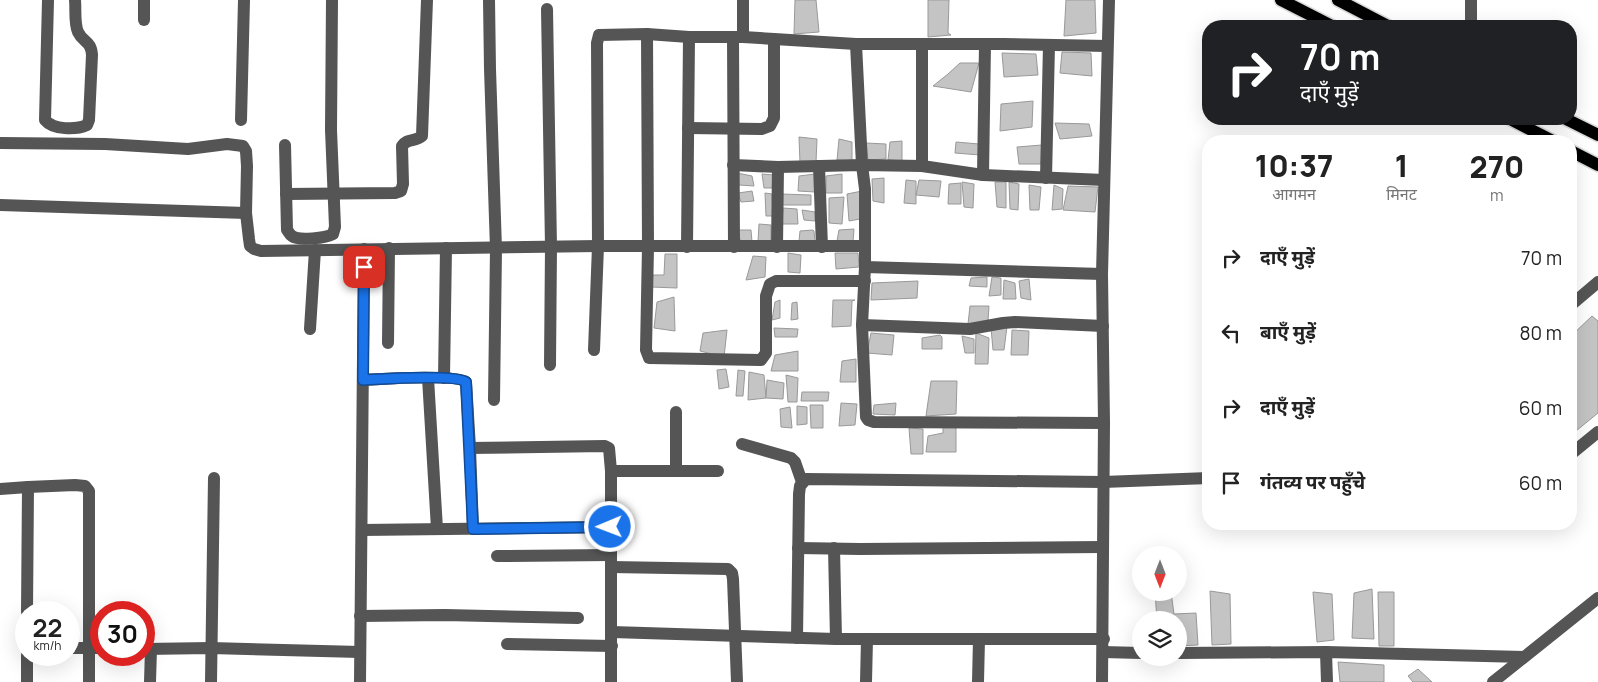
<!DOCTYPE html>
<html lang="hi">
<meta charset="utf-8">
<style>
:root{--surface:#fff;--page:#f6f6f6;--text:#222;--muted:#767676}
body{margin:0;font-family:Manrope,"Noto Sans Devanagari",sans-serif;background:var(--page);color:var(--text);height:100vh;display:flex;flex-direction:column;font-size:19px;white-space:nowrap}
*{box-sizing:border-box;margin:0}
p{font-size:16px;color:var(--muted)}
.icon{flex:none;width:28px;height:28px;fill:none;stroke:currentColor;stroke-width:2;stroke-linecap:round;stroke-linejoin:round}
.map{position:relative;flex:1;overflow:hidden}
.details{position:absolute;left:1202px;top:135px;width:375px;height:395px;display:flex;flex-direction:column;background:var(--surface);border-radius:20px;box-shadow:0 5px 20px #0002}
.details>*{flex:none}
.banner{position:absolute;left:1202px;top:20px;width:375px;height:105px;border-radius:20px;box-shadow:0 5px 20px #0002;background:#202124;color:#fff;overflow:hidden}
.needle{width:32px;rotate:180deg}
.controls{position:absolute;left:1132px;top:546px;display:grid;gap:10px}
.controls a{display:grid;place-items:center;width:55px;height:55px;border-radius:50%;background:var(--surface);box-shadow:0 5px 20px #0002;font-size:25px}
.speed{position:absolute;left:15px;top:601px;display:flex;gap:10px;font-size:25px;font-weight:700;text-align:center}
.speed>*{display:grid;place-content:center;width:65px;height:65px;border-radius:50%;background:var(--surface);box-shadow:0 5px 20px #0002;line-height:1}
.speed small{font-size:12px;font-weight:400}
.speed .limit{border:8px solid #d22;background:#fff;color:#111}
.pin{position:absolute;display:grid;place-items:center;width:42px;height:42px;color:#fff;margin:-21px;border-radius:10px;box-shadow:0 2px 8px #0006}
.me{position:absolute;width:55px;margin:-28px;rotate:269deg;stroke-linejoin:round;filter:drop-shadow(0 0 4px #0008)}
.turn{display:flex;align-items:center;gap:18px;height:105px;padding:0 15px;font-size:22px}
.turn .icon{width:65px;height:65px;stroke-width:2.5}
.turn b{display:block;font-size:35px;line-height:42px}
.eta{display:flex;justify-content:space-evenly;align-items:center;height:85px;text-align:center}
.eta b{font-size:30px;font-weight:800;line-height:35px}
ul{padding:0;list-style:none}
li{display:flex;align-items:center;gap:15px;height:75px;padding:0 15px}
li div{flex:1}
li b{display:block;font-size:19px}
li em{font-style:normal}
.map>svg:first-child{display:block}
.building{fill:#c4c4c4;stroke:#999}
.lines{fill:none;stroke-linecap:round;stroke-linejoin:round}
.major-casing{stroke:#dbdbdb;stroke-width:15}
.minor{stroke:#555;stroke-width:12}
.major{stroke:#000;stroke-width:12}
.route-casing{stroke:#114b97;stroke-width:12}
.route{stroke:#1a73e8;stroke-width:9}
</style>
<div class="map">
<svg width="1598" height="682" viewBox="0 0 1598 682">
<rect width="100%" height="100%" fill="#fff"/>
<!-- building -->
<g class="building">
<path d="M795 0H816L819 32 794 34Z"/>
<path d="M928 0H949L948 33 951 35 928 37Z"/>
<path d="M1066 0H1095L1096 33 1064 36Z"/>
<path d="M1062 52 1091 53 1092 76 1060 73Z"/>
<path d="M1002 53 1036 54 1038 75 1004 77Z"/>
<path d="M960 63H979L971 92 933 86 948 74Z"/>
<path d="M1033 101 1032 127 1000 131 1001 104Z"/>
<path d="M1055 123 1089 124 1092 136 1060 139Z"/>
<path d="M799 137 817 139 816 162 800 163Z"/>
<path d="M839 139 852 142V161L837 160Z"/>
<path d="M902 141V161L888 160 890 142Z"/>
<path d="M956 142 979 144 980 155 955 153Z"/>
<path d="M866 143 886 144V159L868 160Z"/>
<path d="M1042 145 1041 164H1019L1017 147Z"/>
<path d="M737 173 752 176 754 186 739 185Z"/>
<path d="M762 174 774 175 772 188H764Z"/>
<path d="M815 174V192L798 191 799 176Z"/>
<path d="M842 174V193H826V176Z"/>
<path d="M884 178V203L873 201 872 179Z"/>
<path d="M906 180 916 181V204L904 203Z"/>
<path d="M919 180 941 181 939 197 916 195Z"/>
<path d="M962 182 974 184 973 208 964 207Z"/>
<path d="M995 182H1006V208L997 207Z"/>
<path d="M1009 182 1019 184 1018 210 1010 209Z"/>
<path d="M961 183V204H948L949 184Z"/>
<path d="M1029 185 1041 187 1039 210H1030Z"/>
<path d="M1054 185 1063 189 1062 209 1052 210Z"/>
<path d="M1068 186 1098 187 1095 212 1063 210Z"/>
<path d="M752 191 754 201 741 202 738 193Z"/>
<path d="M862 191 860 219 849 221 847 194Z"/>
<path d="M765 193 772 194 773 216H766Z"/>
<path d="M781 194 811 195V205H780Z"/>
<path d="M844 197 842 224 829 223V198Z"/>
<path d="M783 208 797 209 798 224H782Z"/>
<path d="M802 210 815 212V221L804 220Z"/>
<path d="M759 224 771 225V241H758Z"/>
<path d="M854 229 853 242 837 241 839 230Z"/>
<path d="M737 230H751L752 242H741Z"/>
<path d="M813 230 814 231 815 241H799L800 231Z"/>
<path d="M788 253 801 255 800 273 788 272Z"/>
<path d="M835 253H858L859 267 836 269Z"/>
<path d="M665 254H677V288L651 287 653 275H664Z"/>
<path d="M753 256 766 257 765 277 746 280Z"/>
<path d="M987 277V287L969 286 971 278Z"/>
<path d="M992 277 1001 278V295L989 296Z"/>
<path d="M1029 279 1031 300 1021 298 1019 281Z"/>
<path d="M1004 280 1015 283 1016 299H1003Z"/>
<path d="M918 281 917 298 871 300 872 283Z"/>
<path d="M674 297 675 331 654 328 657 302Z"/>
<path d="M780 300V318L772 320 775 302Z"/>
<path d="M833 300H855L852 301 851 326 832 327Z"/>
<path d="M797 302 798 319 791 320 792 303Z"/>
<path d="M970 306H989L988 321 968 324Z"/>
<path d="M1592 316 1598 321V413L1571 435V336Z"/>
<path d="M1007 326 1004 350H993L991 328Z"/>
<path d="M774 328 798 329 797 337H775Z"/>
<path d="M727 330 724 357 700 351 703 333Z"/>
<path d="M1012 330 1029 331 1028 355H1011Z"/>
<path d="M871 333 894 335 892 355 867 353Z"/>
<path d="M976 333 989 338 988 364H975Z"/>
<path d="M940 335 942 337V349H922V338Z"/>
<path d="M962 336 974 339V353H965Z"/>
<path d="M798 351V371H771L775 355Z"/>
<path d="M856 359V382H840L842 361Z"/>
<path d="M726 369 729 387 719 389 717 370Z"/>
<path d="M738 370 745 371 743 396H736Z"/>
<path d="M749 372 764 375 766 398 748 400Z"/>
<path d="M786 375 798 378 797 402H788Z"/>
<path d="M767 380 784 383 783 399 766 398Z"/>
<path d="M931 381H957L956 414 926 416Z"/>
<path d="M802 392H829L828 401H801Z"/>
<path d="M841 403 857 404 855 425 839 426Z"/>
<path d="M896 403 895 415 873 414 874 405Z"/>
<path d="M810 405H823V428H811Z"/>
<path d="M797 406 807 407V424L797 425Z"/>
<path d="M790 407 792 428 781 427 780 409Z"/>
<path d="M943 427H956V452H926L928 436 943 433Z"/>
<path d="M909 428 923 429V454H911Z"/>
<path d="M1372 589 1374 639 1352 638 1354 593Z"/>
<path d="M1210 591 1230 594 1231 644 1212 645Z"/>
<path d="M1155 592H1171L1174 614 1196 613 1198 645 1179 646V620H1157Z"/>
<path d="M1313 592 1332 594 1334 640 1317 642Z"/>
<path d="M1378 592H1394V646H1379Z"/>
<path d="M1338 662 1384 665V682H1340Z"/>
<path d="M1418 669 1432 682H1413L1408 676Z"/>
</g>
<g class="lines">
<!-- major casing -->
<g class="major-casing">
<g id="major">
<path d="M1281 0 1332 26"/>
<path d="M1338 0 1388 26"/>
<path d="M1510 119 1553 141"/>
<path d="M1566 119 1598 135"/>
<path d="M1571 151 1598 165"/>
</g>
</g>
<!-- minor -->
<g class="minor">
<path d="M48 0 45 120C53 130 76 130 87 125L89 120 92 55C91 40 83 43 78 32 74 23 76 10 75 0"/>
<path d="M489 0 490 69 496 249 494 400"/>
<path d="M743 0V37"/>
<path d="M547 9 551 247 550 365"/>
<path d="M144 20V0"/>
<path d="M1471 26V0"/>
<path d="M647 34 648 247 646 350 649 358 761 360 766 353V296L770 284 776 281H865"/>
<path d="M733 37 734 247"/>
<path d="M856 44 862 165 865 189V267L862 325 866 417 868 420 874 422 1104 423"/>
<path d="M922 44V166"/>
<path d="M241 120 244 0"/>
<path d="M688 128 762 129 770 126 774 118V39"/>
<path d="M0 143 105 144 188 149 227 144 243 146 246 151 247 166 246 213 249 239 250 246 254 249 261 251 598 246H865"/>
<path d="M285 145 287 230C289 232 289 234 292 236 299 241 326 238 333 234L335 227 331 130 332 0"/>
<path d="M733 165 778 167 862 165 922 166 983 175 1104 180"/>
<path d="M819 166 822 247"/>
<path d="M983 175 985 44"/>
<path d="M1046 178 1049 45"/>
<path d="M286 194 395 193 401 191 403 184 402 146C407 138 415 142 422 136L427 0"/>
<path d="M0 205 246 213"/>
<path d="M687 247 689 37"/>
<path d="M777 247 778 167"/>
<path d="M865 267 1102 274"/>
<path d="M1571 305 1598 282"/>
<path d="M862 325 970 329 1003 323 1015 322 1103 326"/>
<path d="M310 329 315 250"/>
<path d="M388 343 389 248"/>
<path d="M594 350 598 246 597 43 599 35 647 34 689 37H743L856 44H1004L1107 46"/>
<path d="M428 378 437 529"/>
<path d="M444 378 446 248"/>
<path d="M363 380C380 379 456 374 466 382L470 448 605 446 609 448 611 471V682"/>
<path d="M676 412V471"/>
<path d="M742 444 791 458 795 462 802 482"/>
<path d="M470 448 473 529"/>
<path d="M1571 454 1598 432"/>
<path d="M611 471H718"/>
<path d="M28 487 75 485 85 486 89 491V682"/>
<path d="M0 489 28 487 27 612"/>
<path d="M362 530 610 527"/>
<path d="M798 548 860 549 1102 547"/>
<path d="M834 548 836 639"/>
<path d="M497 556 611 555"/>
<path d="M611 567 728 569 732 573 733 579 737 682"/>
<path d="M360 616 445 615 578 618"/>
<path d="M612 632 836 639H1104"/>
<path d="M797 638 799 494 800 486 806 479 1103 482 1209 478"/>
<path d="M507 644 612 646"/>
<path d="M69 648H101"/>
<path d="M144 649 211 648 360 652"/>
<path d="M1103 652 1141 653"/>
<path d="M1326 652 1327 682"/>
<path d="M1179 653 1326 652 1524 657"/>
<path d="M27 682V655"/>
<path d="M150 682 151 649"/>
<path d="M211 682 214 478"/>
<path d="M360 682 364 249"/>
<path d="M866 682 867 639"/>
<path d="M978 682 979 639"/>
<path d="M1102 682 1104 423 1102 274 1109 0"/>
<path d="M1493 682 1598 598"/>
</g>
<!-- major -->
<use href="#major" class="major"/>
</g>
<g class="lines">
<!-- route casing -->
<g class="route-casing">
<path id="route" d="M364 267 363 380C380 379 456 374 466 382L473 529 610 527"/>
</g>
<!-- route -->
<use href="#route" class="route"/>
</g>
</svg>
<div class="controls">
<a><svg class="needle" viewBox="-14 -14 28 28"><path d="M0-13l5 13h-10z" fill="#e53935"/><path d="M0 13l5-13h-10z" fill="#767676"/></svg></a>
<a><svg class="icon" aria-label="layers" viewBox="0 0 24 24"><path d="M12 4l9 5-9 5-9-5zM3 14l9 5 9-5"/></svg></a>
</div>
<div class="speed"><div>22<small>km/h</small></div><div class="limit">30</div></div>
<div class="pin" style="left:364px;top:267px;background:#d93025"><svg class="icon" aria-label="arrive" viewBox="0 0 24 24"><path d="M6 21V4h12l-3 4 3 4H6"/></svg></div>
<svg class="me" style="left:610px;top:527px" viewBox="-20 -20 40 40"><circle r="17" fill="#1a73e8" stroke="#fff" stroke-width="3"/><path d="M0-11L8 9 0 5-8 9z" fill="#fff"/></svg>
<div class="banner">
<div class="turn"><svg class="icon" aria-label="right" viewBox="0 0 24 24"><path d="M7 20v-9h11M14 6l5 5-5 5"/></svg><div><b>70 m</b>दाएँ मुड़ें</div></div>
</div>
<section class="details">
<div class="eta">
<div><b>10:37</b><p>आगमन</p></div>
<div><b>1</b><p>मिनट</p></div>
<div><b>270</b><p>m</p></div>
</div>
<ul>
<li><svg class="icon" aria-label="right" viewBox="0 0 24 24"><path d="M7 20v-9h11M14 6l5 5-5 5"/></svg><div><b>दाएँ मुड़ें</b></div><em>70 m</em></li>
<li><svg class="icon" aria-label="left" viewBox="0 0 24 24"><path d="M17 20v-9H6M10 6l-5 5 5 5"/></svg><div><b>बाएँ मुड़ें</b></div><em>80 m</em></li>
<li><svg class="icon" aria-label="right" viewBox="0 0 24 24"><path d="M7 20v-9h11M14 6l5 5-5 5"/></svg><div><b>दाएँ मुड़ें</b></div><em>60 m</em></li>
<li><svg class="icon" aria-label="arrive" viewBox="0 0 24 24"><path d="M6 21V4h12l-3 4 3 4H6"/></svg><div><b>गंतव्य पर पहुँचे</b></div><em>60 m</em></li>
</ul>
</section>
</div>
